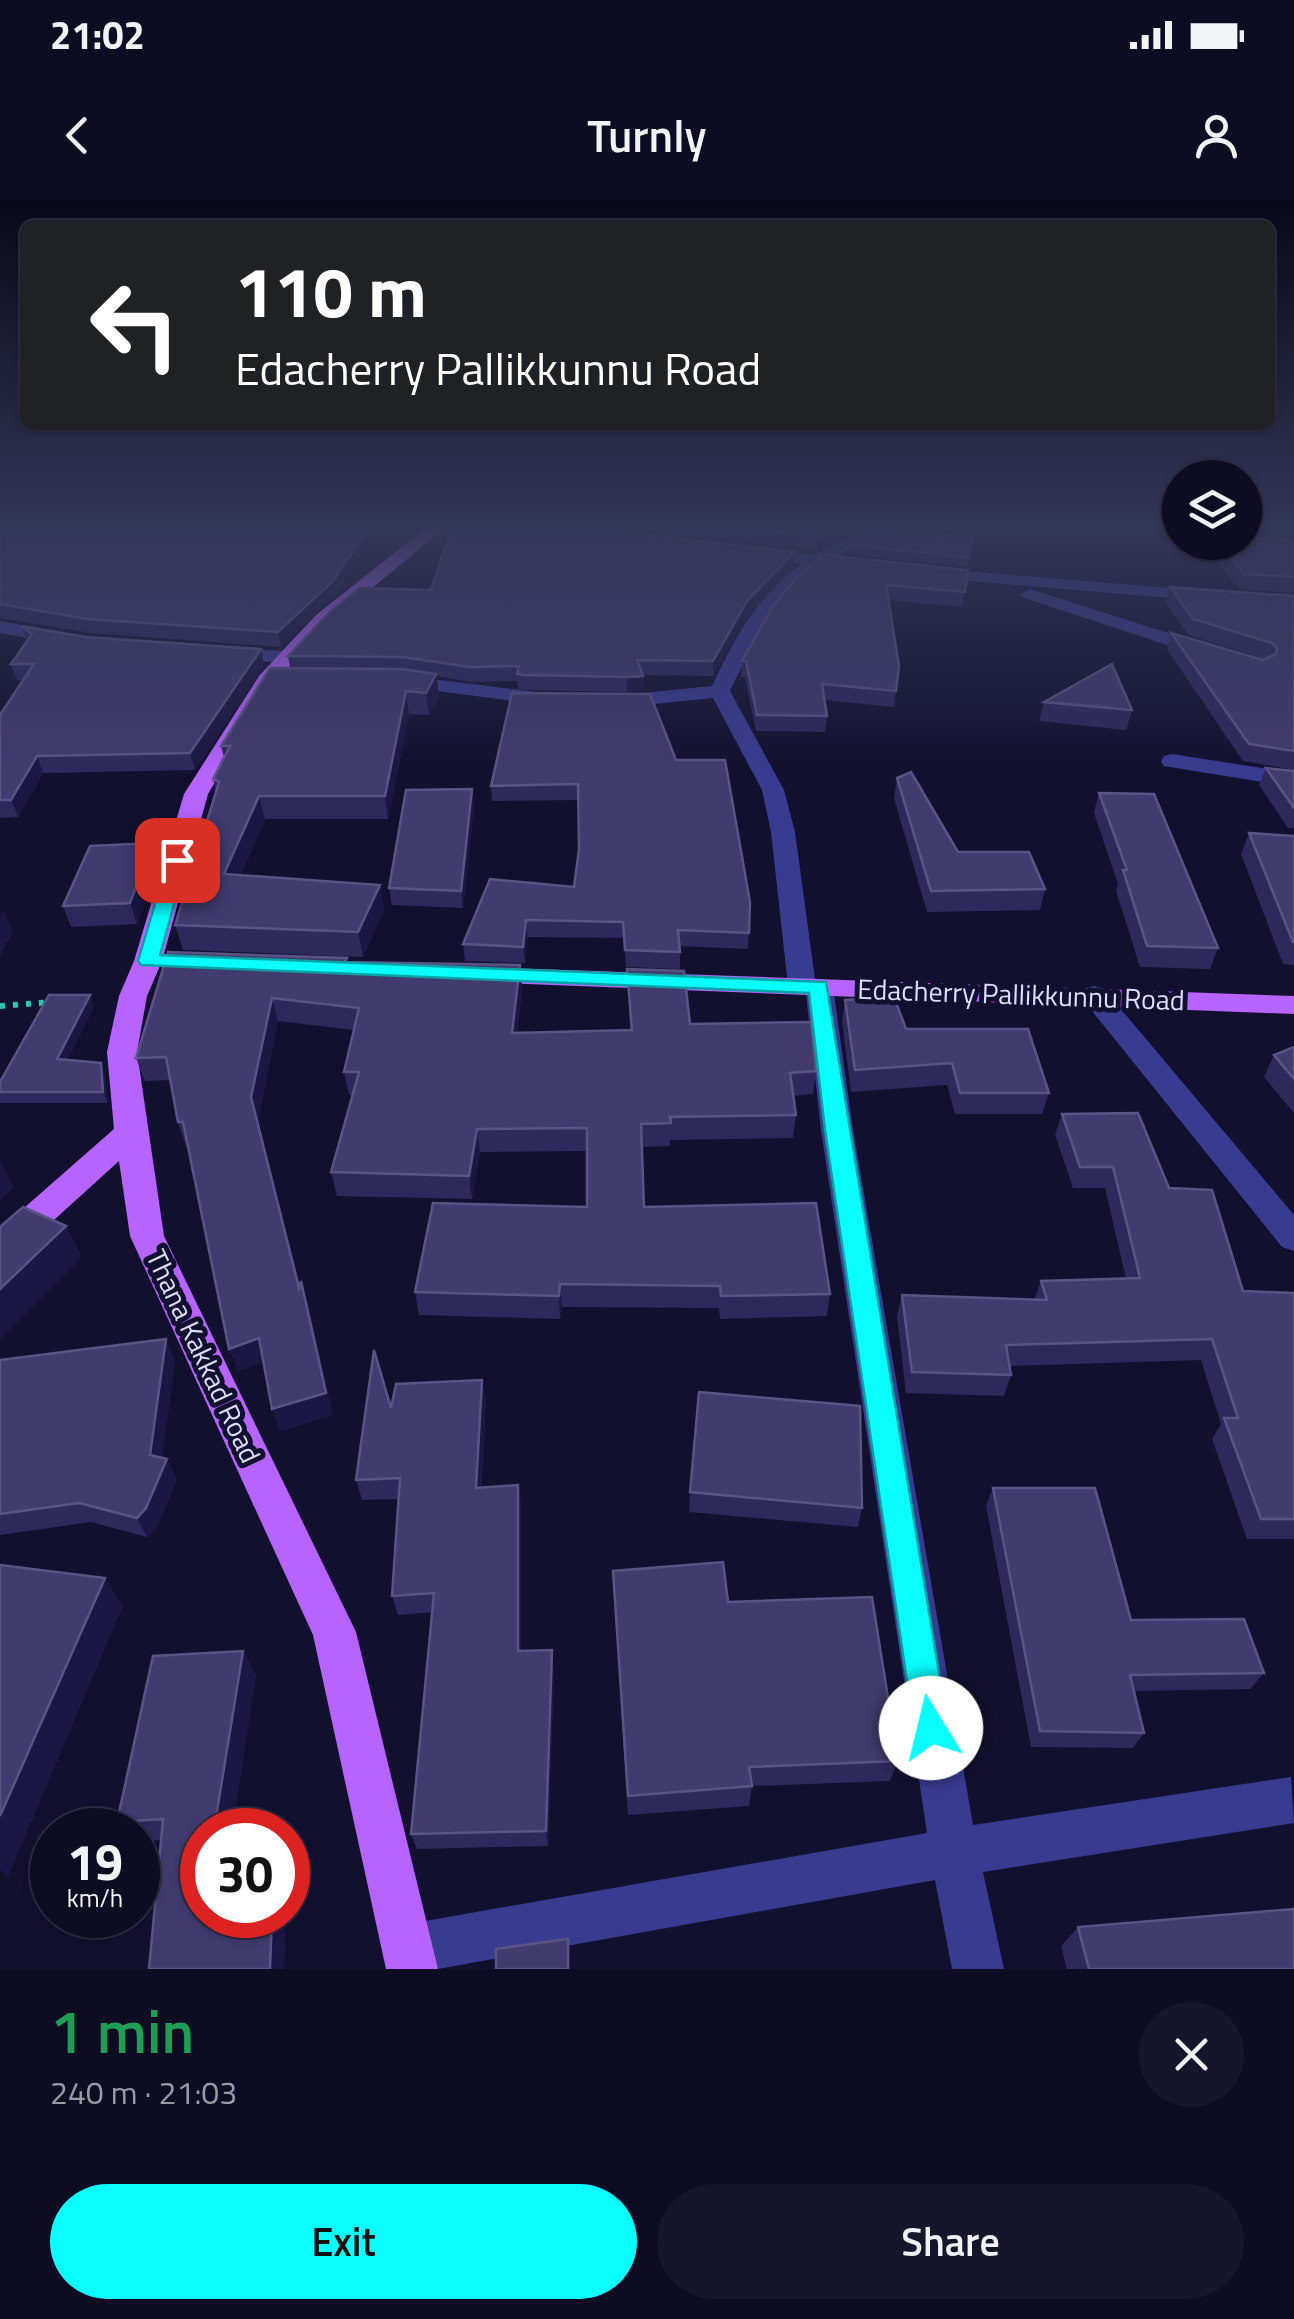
<!DOCTYPE html>
<meta charset="utf-8">
<style>
:root{--surface:#0e0c23;--page:#17152b;--text:#f1f3f6;--muted:#9b9ba6;--line:#2e2c41;--accent:#09fdff}
body{margin:0;font-family:"Titillium Web",sans-serif;background:var(--page);color:var(--text);height:100vh;display:flex;flex-direction:column;font-size:38px;white-space:nowrap}
*{box-sizing:border-box;margin:0}
p{font-size:32px;color:var(--muted)}
.icon{flex:none;width:55px;height:55px;fill:none;stroke:currentColor;stroke-width:2;stroke-linecap:round;stroke-linejoin:round}
.map{position:relative;height:1769px;overflow:hidden}
.panel{display:flex;flex-direction:column;background:var(--surface);flex:1}
.panel>*{flex:none}
.banner{position:absolute;left:20px;top:20px;width:1255px;height:210px;border-radius:15px;box-shadow:0 2px 8px #0004,0 0 0 2px var(--line);background:#202124;color:#fff;overflow:hidden}
.buttons{position:absolute;left:1162px;top:260px;display:grid;gap:20px}
.buttons a{display:grid;place-items:center;width:100px;height:100px;border-radius:50%;background:var(--surface);box-shadow:0 2px 8px #0004,0 0 0 2px var(--line);font-size:50px}
.speed{position:absolute;left:30px;top:1608px;display:flex;gap:20px;font-size:50px;font-weight:700;text-align:center}
.speed>*{display:grid;place-content:center;width:130px;height:130px;border-radius:50%;background:var(--surface);box-shadow:0 2px 8px #0004,0 0 0 2px var(--line);line-height:1}
.speed small{font-size:25px;font-weight:400}
.speed .limit{border:15px solid #d22;background:#fff;color:#111}
.pin{position:absolute;display:grid;place-items:center;width:85px;height:85px;color:#fff;margin:-42px;border-radius:20px;box-shadow:0 5px 15px #0006}
.me{position:absolute;width:110px;margin:-55px;rotate:351deg;stroke-linejoin:round;filter:drop-shadow(0 0 8px #0008)}
.turn{display:flex;align-items:center;gap:35px;height:210px;padding:0 50px;font-size:45px}
.turn .icon{width:130px;height:130px;stroke-width:2.5}
.turn b{display:block;font-size:70px;line-height:85px}
.round{display:grid;place-items:center;flex:none;width:105px;height:105px;border-radius:52px;background:var(--page)}
.headline{display:flex;align-items:center;justify-content:space-between;height:170px;padding:0 50px}
h1{font-size:60px;font-weight:600;line-height:75px;color:#1e9e55}
.button{display:flex;gap:20px;margin-top:auto;padding:20px 50px}
.button a{flex:1;height:115px;border-radius:60px;background:var(--accent);color:#111;font-size:40px;font-weight:600;line-height:115px;text-align:center}
.button a+a{background:var(--page);color:var(--text)}
.status{display:flex;justify-content:space-between;align-items:center;height:70px;padding:0 50px;background:var(--surface);direction:ltr}
.status svg{height:28px;fill:currentColor}
header{display:flex;justify-content:space-between;align-items:center;height:130px;padding:0 50px;background:var(--surface);font-size:45px;font-weight:600}
.map>svg:first-child{display:block}
.lines{fill:none;stroke-linecap:round;stroke-linejoin:round}
.path{stroke:#28c9b1;stroke-width:6;stroke-dasharray:5 8;stroke-linecap:butt}
.minor{fill:#383c91;fill-rule:evenodd}
.major{fill:#b764ff;fill-rule:evenodd}
.wall{fill:#2e285d}
.shaded-wall{fill:#1b1643}
.building{fill:#413b6f;stroke:#5a5485;stroke-width:2.5}
.route{fill:#09fdff;stroke:#06a4a6;stroke-width:2.5}
.labels{text-anchor:middle;dominant-baseline:central;stroke-width:10;stroke-linejoin:round;paint-order:stroke}
.street-label{font-size:28px;fill:#deddff;stroke:#12102f}
</style>
<div class="status"><b>21:02</b><svg viewBox="0 0 49 12"><path d="M0 12V9h3v3zM5 12V6h3v6zM10 12V3h3v9zM15 12V0h3v12zM26 1h20v11H26zM47 4h2v5h-2z"/></svg></div>
<header><svg class="icon" aria-label="back" viewBox="0 0 24 24"><path d="M15 5l-7 7 7 7"/></svg>Turnly<svg class="icon" aria-label="person" viewBox="0 0 24 24"><circle cx="12" cy="8" r="4"/><path d="M4 21q1-7 8-7t8 7"/></svg></header>
<div class="map">
<svg width="1294" height="1769" viewBox="0 0 1294 1769">
<rect width="100%" height="100%" fill="#12102f"/>
<g class="lines">
<!-- path -->
<path class="path" d="M0 806 52 802"/>
<!-- minor -->
<g class="minor">
<path d="M872 327H896L835 357 864 361V369L821 366C774 400 754 440 730 491L784 590 795 632 815 779 829 781 833 787 853 930 973 1625 1291 1577 1294 1623 983 1672 1004 1769H952L935 1680 438 1769H395L390 1767 383 1749 390 1731 408 1724 927 1633 821 930 806 794 792 792 788 786 771 632 762 590 713 498 613 508 603 502 613 496 712 486C735 437 757 396 801 364L748 358V350L815 355Z"/>
<path d="M928 368 1206 391 1215 396 1206 401 922 377 919 373Z"/>
<path d="M1030 389 1212 447 1215 451 1205 457 1198 455 1024 398 1021 394Z"/>
<path d="M0 421 61 432 71 438 61 444 0 433Z"/>
<path d="M221 448 287 451 297 457 287 463 214 458 211 454Z"/>
<path d="M399 475 552 494 562 500 552 506 392 485V477Z"/>
<path d="M1172 554 1294 573V587L1164 566 1161 561 1164 556Z"/>
<path d="M1094 786 1104 789 1294 1015V1051L1282 1047 1084 801 1080 795 1084 789Z"/>
</g>
<!-- major -->
<g class="major">
<path d="M427 327H446L330 423 274 483 208 594 162 761 147 796 137 852 164 1036 356 1432 438 1769H386L313 1435 130 1036 119 961 12 1058 0 1062V1029L114 929 107 852 119 796 134 761 184 594 259 476 316 415Z"/>
<path d="M483 767 1294 796V814L473 782 469 776 473 770Z"/>
</g>
</g>
<!-- wall -->
<g class="wall">
<path d="M0 327H380L335 395 281 447 91 433 0 418Z"/>
<path d="M615 327H846L845 336 816 350Z"/>
<path d="M972 338 968 367 850 354 851 345Z"/>
<path d="M1294 340V393L1239 389 1209 352 1212 342Z"/>
<path d="M795 352 794 366 747 416 713 476 642 475 643 490 627 492 525 490 518 489 517 481 470 482 437 476 439 496 429 515 409 514 388 619H265L241 675 380 685 384 710 363 757 183 750 175 725 216 592 213 579 224 557 221 546 290 468 288 456 431 390Z"/>
<path d="M968 370 962 407 889 400 899 466 894 507 825 500 827 516 825 532 756 531 745 477H741L742 461 772 408Z"/>
<path d="M1170 387 1294 396V570L1243 561 1167 449 1171 433 1263 460 1265 459 1188 435 1166 403Z"/>
<path d="M21 426 264 465 195 570 43 573 18 617 0 618V515L23 480H17L11 464 27 441Z"/>
<path d="M1044 502 1132 510 1126 530 1039 521Z"/>
<path d="M676 560 750 702 748 749 680 746V769L626 767 624 738 527 737 525 763 465 761 463 744 574 687 579 649 578 600 492 601 491 586Z"/>
<path d="M1266 568 1294 571V628H1288L1259 585Z"/>
<path d="M897 578 958 652 1045 689 1040 710 927 712 894 598Z"/>
<path d="M1099 593 1218 748 1210 769 1140 767 1116 691 1118 684 1094 613Z"/>
<path d="M474 605 463 708 392 705 389 688Z"/>
<path d="M1249 633 1294 636V765L1283 764 1241 654Z"/>
<path d="M159 663 137 724 71 727 63 706Z"/>
<path d="M347 762 520 765 522 788 517 833 630 830 627 769 690 824 816 871 813 894 793 896 796 915 793 938 670 940V946L642 947 644 1007 830 1094 827 1116 720 1119 719 1108 562 1107 560 1119 419 1115 415 1092 587 1007V951L480 952 472 999 337 996 331 972 352 895H349L344 872 353 830 278 821 258 921 300 1086 308 1104 333 1215 280 1231 272 1209 263 1162 238 1171 188 946H186L178 922 170 880 145 881 136 858Z"/>
<path d="M845 800 1049 893 1042 914H955L947 885 851 892 842 822Z"/>
<path d="M94 806 67 860 101 863 105 874 108 903H0V882Z"/>
<path d="M1294 847V913L1264 877 1274 855Z"/>
<path d="M1062 914 1169 988 1243 1091 1294 1093V1339H1247L1212 1239 1221 1224 1201 1160 1009 1166 1011 1175 1004 1196 906 1193 897 1116 902 1095 1034 1100 1041 1081 1126 1079 1105 988H1073L1055 935Z"/>
<path d="M0 1160H175L162 1258 177 1279 157 1327 147 1337 91 1322 0 1335Z"/>
<path d="M486 1201 481 1288 518 1285 521 1305V1451L554 1468 548 1646 417 1649 411 1634 433 1412 398 1415 392 1396 399 1299 362 1300 356 1280 391 1208Z"/>
<path d="M993 1288 1131 1420 1264 1473 1250 1489 1134 1491 1144 1533 1133 1548 1031 1547 986 1306Z"/>
<path d="M690 1292 862 1308 858 1327 689 1312Z"/>
<path d="M614 1394 728 1402 898 1561 890 1581 752 1586 749 1606 628 1615Z"/>
<path d="M243 1451 256 1475 232 1630H202V1715H286L284 1769H149L161 1640 138 1642V1630H124L117 1622 153 1456Z"/>
<path d="M1078 1727 1294 1769H1067L1061 1746Z"/>
</g>
<!-- shaded-wall -->
<g class="shaded-wall">
<path d="M370 327H380L335 395 281 447 278 432Z"/>
<path d="M837 327H846L845 336 816 350 818 337Z"/>
<path d="M795 352 794 366 747 416 713 476V461L747 401Z"/>
<path d="M261 449 264 465 195 570 190 553Z"/>
<path d="M436 474 439 496 429 515 426 493Z"/>
<path d="M643 476V490L627 492V477Z"/>
<path d="M406 491 409 514 388 619 385 596Z"/>
<path d="M37 556 43 573 18 617 11 600Z"/>
<path d="M472 589 474 605 463 708 461 691Z"/>
<path d="M259 596 265 619 231 698 224 674Z"/>
<path d="M153 643 159 663 137 724 130 703Z"/>
<path d="M380 685 384 710 363 757 358 732Z"/>
<path d="M4 710 13 731 0 756V717Z"/>
<path d="M526 720 527 737 525 763 523 747Z"/>
<path d="M520 765 522 788 514 856 512 833Z"/>
<path d="M90 795 94 806 62 870 57 859Z"/>
<path d="M272 798 278 821 258 921 306 1111 251 897Z"/>
<path d="M101 863 105 874 108 903 103 892Z"/>
<path d="M477 929 480 952 472 999 469 976Z"/>
<path d="M0 960 14 988 0 1001Z"/>
<path d="M66 1026 82 1057 0 1139V1089Z"/>
<path d="M301 1081 308 1104 333 1215 280 1231 272 1209Z"/>
<path d="M560 1084 562 1107 560 1119 559 1096Z"/>
<path d="M259 1138 267 1161 238 1171 229 1149Z"/>
<path d="M166 1139 175 1160 160 1275 150 1255Z"/>
<path d="M482 1180 486 1201 479 1308 476 1288Z"/>
<path d="M167 1259 177 1279 157 1327 147 1337 137 1318Z"/>
<path d="M518 1285 521 1305V1469L518 1451Z"/>
<path d="M105 1378 123 1406 8 1677 0 1670V1616Z"/>
<path d="M552 1450 554 1468 548 1646 546 1631Z"/>
<path d="M243 1451 256 1475 232 1630H214Z"/>
<path d="M272 1715H286L284 1769H270Z"/>
<path d="M568 1739 570 1752V1769H568Z"/>
</g>
<!-- building -->
<g class="building">
<path d="M0 327H370L333 381 278 432 87 419 0 404Z"/>
<path d="M452 327H573L795 352 747 401 713 461 637 460 643 476 627 477 524 475 517 474 519 466 469 467 403 457 288 456 330 412 360 388 431 390Z"/>
<path d="M732 327H837L818 337Z"/>
<path d="M881 331 972 338 969 358 851 345Z"/>
<path d="M1245 338 1294 340V377L1244 374 1219 342H1245Z"/>
<path d="M825 355 968 370 965 392 886 385 899 466 896 491 822 484 827 516 757 515 746 461H742L772 408 795 379Z"/>
<path d="M1170 387 1294 396V551L1249 544 1171 433 1263 460 1276 454 1277 448 1272 443 1193 419Z"/>
<path d="M21 426 86 437 261 449 190 553 37 556 11 600H0V515L34 464H11L32 434Z"/>
<path d="M1112 464 1132 510 1044 502Z"/>
<path d="M270 468 402 469 436 474 426 493 406 491 385 596H259L224 674 380 685 358 732 175 725 219 582 213 579 230 546H221Z"/>
<path d="M512 493 650 494 676 560H725L750 702 749 733 678 730 680 752 625 750 623 722 526 720 523 747 463 744 490 679 574 687 579 649 578 584 491 586Z"/>
<path d="M1266 568 1294 571V608Z"/>
<path d="M911 572 958 652H1029L1045 689 931 691 897 578Z"/>
<path d="M472 589 461 691 389 688 406 590Z"/>
<path d="M1099 593 1154 594 1218 748 1147 746 1123 670H1127Z"/>
<path d="M1249 633 1294 636V742H1293Z"/>
<path d="M153 643 130 703 63 706 90 646Z"/>
<path d="M168 752 347 758 345 762 520 765 512 833 632 830 627 769 684 771 690 824 811 822 816 871 790 873 796 915 670 917 671 923 641 924 644 1007 816 1003 830 1094 721 1096 720 1086 560 1084 559 1096 415 1092 433 1003 587 1007V928L477 929 469 976 331 972 359 872H344L359 808 272 798 251 897 299 1088 301 1081 326 1193 272 1209 259 1138 229 1149 183 922H178L166 857 136 858Z"/>
<path d="M49 795H90L57 859 101 863 103 892H0V882Z"/>
<path d="M894 797 906 829H1028L1049 893H960L952 863 855 870 845 800Z"/>
<path d="M1294 847V879L1274 855Z"/>
<path d="M1138 913 1169 988 1212 990 1243 1091 1294 1093V1319H1261L1224 1218H1238L1212 1139 1006 1145 1011 1175 912 1172 902 1095 1047 1100 1041 1081 1140 1078 1113 967H1080L1062 914Z"/>
<path d="M23 1007 66 1026 0 1089V1027Z"/>
<path d="M166 1139 150 1255 167 1259 146 1308 137 1318 79 1303 0 1314V1160Z"/>
<path d="M374 1150 391 1208 396 1184 482 1180 476 1288 518 1285V1451L552 1450 546 1631 411 1634 434 1393 392 1396 400 1278 356 1280Z"/>
<path d="M699 1192 860 1206 862 1308 690 1292Z"/>
<path d="M993 1288H1095L1131 1420 1244 1419 1264 1473 1130 1475 1144 1533 1040 1531Z"/>
<path d="M723 1362 728 1402 872 1397 898 1561 749 1567 752 1586 628 1596 613 1371Z"/>
<path d="M0 1365 105 1378 0 1616Z"/>
<path d="M243 1451 214 1630H202V1715H272L270 1769H149L163 1619 117 1622 153 1456Z"/>
<path d="M1294 1709V1769H1089L1078 1727Z"/>
<path d="M568 1739V1769H496V1749Z"/>
</g>
<!-- sky -->
<linearGradient id="sky" x2="0" y2="1"><stop stop-color="#0a091a"/><stop offset="0.57" stop-color="#333758"/><stop offset="1" stop-color="#333758" stop-opacity="0"/></linearGradient>
<rect width="1294" height="575" fill="url(#sky)"/>
<!-- route -->
<path class="route" d="M177 655 186 660 160 755 826 782 948 1528 943 1540 931 1545 919 1540 914 1528 825 930 809 793 141 765 138 761 168 660Z"/>
<g class="labels">
<!-- street labels -->
<g class="street-label">
<text transform="translate(1021 794) rotate(2)">Edacherry Pallikkunnu Road</text>
<text transform="translate(204 1156) rotate(65)">Thana Kakkad Road</text>
</g>
</g>
</svg>
<div class="buttons">
<a><svg class="icon" aria-label="layers" viewBox="0 0 24 24"><path d="M12 4l9 5-9 5-9-5zM3 14l9 5 9-5"/></svg></a>
</div>
<div class="speed"><div>19<small>km/h</small></div><div class="limit">30</div></div>
<div class="pin" style="left:177px;top:660px;background:#d93025"><svg class="icon" aria-label="arrive" viewBox="0 0 24 24"><path d="M6 21V4h12l-3 4 3 4H6"/></svg></div>
<svg class="me" style="left:931px;top:1528px" viewBox="-20 -20 40 40"><circle r="19" fill="#fff"/><path d="M0-13L10 11 0 6-10 11z" fill="#09fdff"/></svg>
<div class="banner">
<div class="turn"><svg class="icon" aria-label="left" viewBox="0 0 24 24"><path d="M17 20v-9H6M10 6l-5 5 5 5"/></svg><div><b>110 m</b>Edacherry Pallikkunnu Road</div></div>
</div>
</div>
<section class="panel">
<div class="headline"><div><h1>1 min</h1><p>240 m · 21:03</p></div><a class="round"><svg class="icon" aria-label="close" viewBox="0 0 24 24"><path d="M6 6l12 12M18 6L6 18"/></svg></a></div>
<div class="button"><a>Exit</a><a>Share</a></div>
</section>
